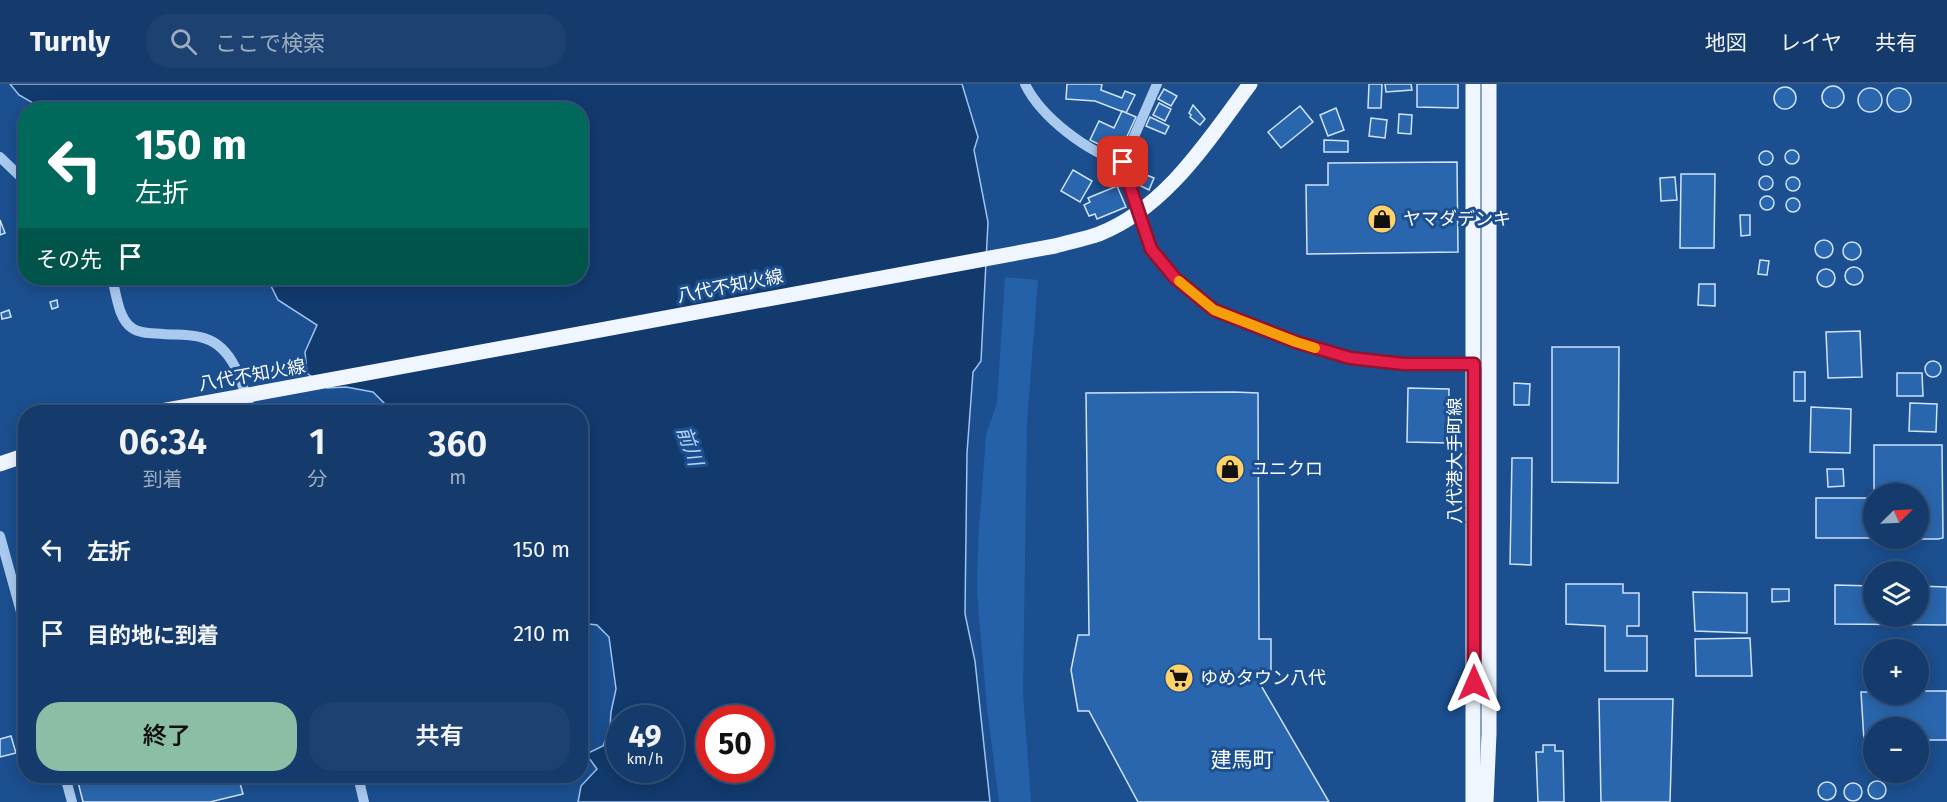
<!DOCTYPE html>
<html lang="ja">
<meta charset="utf-8">
<style>
:root{--surface:#143b6b;--page:#1d4271;--text:#f1f3f6;--muted:#9dadc1;--line:#33557e;--accent:#8abfa5}
body{margin:0;font-family:"Fira Sans","Noto Sans JP",sans-serif;background:var(--page);color:var(--text);height:100vh;display:flex;flex-direction:column;font-size:22px;white-space:nowrap}
*{box-sizing:border-box;margin:0}
p{font-size:20px;color:var(--muted)}
.icon{flex:none;width:33px;height:33px;fill:none;stroke:currentColor;stroke-width:2;stroke-linecap:round;stroke-linejoin:round}
.map{position:relative;flex:1;overflow:hidden}
.drawer{position:absolute;left:18px;top:321px;width:570px;height:378px;display:flex;flex-direction:column;background:var(--surface);border-radius:24px;box-shadow:0 3px 15px #0003,0 0 0 2px var(--line)}
.drawer>*{flex:none}
.top-card{position:absolute;left:18px;top:18px;width:570px;height:183px;border-radius:24px;box-shadow:0 3px 15px #0003,0 0 0 2px var(--line);background:#00695c;color:#fff;overflow:hidden}
.needle{width:39px;rotate:66deg}
.controls{position:absolute;left:1863px;top:399px;display:grid;gap:12px}
.controls a{display:grid;place-items:center;width:66px;height:66px;border-radius:50%;background:var(--surface);box-shadow:0 3px 15px #0003,0 0 0 2px var(--line);font-size:30px}
.speed{position:absolute;left:606px;top:621px;display:flex;gap:12px;font-size:30px;font-weight:700;text-align:center}
.speed>*{display:grid;place-content:center;width:78px;height:78px;border-radius:50%;background:var(--surface);box-shadow:0 3px 15px #0003,0 0 0 2px var(--line);line-height:1}
.speed small{font-size:15px;font-weight:400}
.speed .limit{border:9px solid #d22;background:#fff;color:#111}
.pin{position:absolute;display:grid;place-items:center;width:51px;height:51px;color:#fff;margin:-26px;border-radius:12px;box-shadow:0 3px 9px #0006}
.me{position:absolute;width:66px;margin:-33px;rotate:0deg;stroke-linejoin:round;filter:drop-shadow(0 0 4px #0008)}
.turn{display:flex;align-items:center;gap:21px;height:126px;padding:0 18px;font-size:27px}
.turn .icon{width:78px;height:78px;stroke-width:2.5}
.turn b{display:block;font-size:42px;line-height:51px}
.then{display:flex;align-items:center;height:57px;padding:0 18px;background:#0003;gap:12px;font-size:22px}
.eta{display:flex;justify-content:space-evenly;align-items:center;height:102px;text-align:center}
.eta b{font-size:36px;font-weight:600;line-height:42px}
.primary-button{display:flex;gap:12px;margin-top:auto;padding:12px 18px}
.primary-button a{flex:1;height:69px;border-radius:24px;background:var(--accent);color:#111;font-size:24px;font-weight:600;line-height:69px;text-align:center}
.primary-button a+a{background:var(--page);color:var(--text)}
ul{padding:0;list-style:none}
li{display:flex;align-items:center;gap:18px;height:84px;padding:0 18px}
li div{flex:1}
li b{display:block;font-size:22px}
li em{font-style:normal}
header{display:flex;align-items:center;gap:36px;box-sizing:border-box;height:84px;padding:0 30px;background:var(--surface);border-bottom:2px solid var(--line)}
header strong{font-size:28px}
nav{display:flex;gap:33px;margin-inline-start:auto;font-size:21px}
.search{width:420px;height:54px;background:var(--page);display:flex;align-items:center;gap:15px;box-sizing:border-box;padding:0 21px;border-radius:24px;color:var(--muted);font-size:22px}
.map>svg:first-child{display:block}
.green{fill:#2461a8}
.water{fill:#123a6d;stroke:#9cc4f0;stroke-width:1.5;fill-rule:evenodd}
.building{fill:#2a66ad;stroke:#cfe3fa;stroke-width:1.5}
.lines{fill:none;stroke-linecap:round;stroke-linejoin:round}
.minor{stroke:#a9c9ee;stroke-width:10}
.major{stroke:#f0f6ff;stroke-width:15}
.route-casing{stroke:#92132f;stroke-width:15}
.route{stroke:#e11d48;stroke-width:10}
.slow{stroke:#f59e0b;stroke-width:10}
.labels{text-anchor:middle;dominant-baseline:central;stroke-width:6;stroke-linejoin:round;paint-order:stroke}
.poi-label{font-size:18px;fill:#fff;stroke:#1b4f8f;text-anchor:start}
.street-label{font-size:18px;fill:#fff;stroke:#1b4f8f}
.water-label{font-size:20px;font-style:italic;fill:#b5d3f5;stroke:#1b4f8f}
.quarter-label{font-size:21px;fill:#fff;stroke:#1b4f8f}
</style>
<header>
<strong>Turnly</strong>
<div class="search"><svg class="icon" aria-label="search" viewBox="0 0 24 24"><circle cx="10" cy="10" r="6"/><path d="M15 15l6 6"/></svg>ここで検索</div>
<nav><a>地図</a><a>レイヤ</a><a>共有</a></nav>
</header>
<div class="map">
<svg width="1947" height="718" viewBox="0 0 1947 718">
<rect width="100%" height="100%" fill="#1b4f8f"/>
<!-- green -->
<path class="green" d="M1005 193 1038 196 1027 338 1023 609 1031 718H999L987 624 977 509 978 459 986 351 997 319Z"/>
<!-- water -->
<path class="water" d="M10 0H962L978 53 974 66 988 138 981 277 973 288 967 369 965 530 975 577 990 718H578L581 702 597 685 586 670 603 662 610 644 611 628 616 605 609 553 597 541 581 539 580 328H393L373 308 346 303 327 304 307 289 305 268 317 241 278 216 271 202 257 194H236H580V26H45L19 11ZM620 634H670V686H620ZM710 634H760V686H710Z"/>
<!-- building -->
<g class="building">
<path d="M1067 0H1102L1101 6 1122 14 1125 7 1135 11 1126 29 1095 17 1066 15Z"/>
<path d="M1369 0H1382L1381 24H1368Z"/>
<path d="M1385 0H1411L1412 6 1386 8Z"/>
<path d="M1417 0H1458V24L1417 23Z"/>
<circle cx="1833" cy="13" r="11"/>
<circle cx="1785" cy="14" r="11"/>
<circle cx="1899" cy="16" r="12"/>
<circle cx="1870" cy="16" r="12"/>
<path d="M1164 5 1177 12 1171 22 1158 15Z"/>
<path d="M1159 19 1171 25 1165 37 1153 31Z"/>
<path d="M1193 21 1205 35 1200 41 1190 33 1191 31 1189 29Z"/>
<path d="M1300 22 1313 38 1281 64 1268 48Z"/>
<path d="M1336 24 1344 46 1328 52 1320 31Z"/>
<path d="M1122 27 1136 33 1119 70 1090 56 1099 37 1114 44Z"/>
<path d="M1399 30 1412 31 1411 50 1398 49Z"/>
<path d="M1150 33 1169 42 1165 50 1146 42Z"/>
<path d="M1371 34 1387 36 1385 54 1369 52Z"/>
<path d="M1324 56 1348 57V68H1324Z"/>
<circle cx="1792" cy="73" r="7"/>
<circle cx="1766" cy="74" r="7"/>
<path d="M1457 78 1458 168 1307 170 1306 101H1328V79Z"/>
<path d="M1073 86 1092 97 1080 118 1061 107Z"/>
<path d="M1134 86 1154 94 1149 106 1141 102 1142 98 1131 93Z"/>
<path d="M1681 90H1715L1714 164H1680Z"/>
<circle cx="1766" cy="99" r="7"/>
<circle cx="1793" cy="100" r="7"/>
<path d="M1675 93 1677 116 1661 117 1660 94Z"/>
<path d="M1117 102 1126 123 1097 135 1095 130 1089 132 1084 121 1090 118 1088 114Z"/>
<circle cx="1767" cy="119" r="7"/>
<circle cx="1793" cy="121" r="7"/>
<path d="M1740 131H1750V151L1741 152Z"/>
<path d="M0 136 5 149 0 151Z"/>
<circle cx="1824" cy="165" r="9"/>
<circle cx="1852" cy="167" r="9"/>
<path d="M1760 176 1769 177 1767 191 1758 190Z"/>
<circle cx="1854" cy="192" r="9"/>
<circle cx="1826" cy="194" r="9"/>
<path d="M1699 200H1715V222L1698 221Z"/>
<path d="M57 216 58 223 52 225 50 218Z"/>
<path d="M9 226 11 233 2 235 1 229Z"/>
<path d="M1860 247 1862 293 1828 294 1826 248Z"/>
<path d="M1552 263H1619L1618 399 1552 398Z"/>
<circle cx="1933" cy="285" r="8"/>
<rect x="1794" y="288" width="11" height="29"/>
<path d="M1897 289H1922L1923 312H1897Z"/>
<path d="M1514 299 1530 300 1529 321H1514Z"/>
<path d="M1408 304 1449 305 1448 359 1407 358Z"/>
<path d="M1234 308 1258 309 1259 555H1271V587L1259 586V598L1329 718H1138L1089 627H1078L1071 586 1078 551H1089L1086 309Z"/>
<path d="M1910 319 1937 320 1936 348 1909 347Z"/>
<path d="M1811 323 1851 325 1850 369 1810 368Z"/>
<path d="M1874 361H1942L1943 454 1938 455H1874L1918 454V410H1874Z"/>
<path d="M1512 374H1532L1531 481 1510 480Z"/>
<path d="M1827 385H1843L1844 402 1828 403Z"/>
<rect x="1816" y="414" width="58" height="40"/>
<path d="M1566 500H1623V509H1639V542H1627V552H1647V587H1605V542L1566 540Z"/>
<path d="M1835 501 1874 502V532H1918V502L1947 503V541L1835 540Z"/>
<path d="M1772 505H1789V517L1772 518Z"/>
<path d="M1693 508 1747 509V549L1695 547Z"/>
<path d="M1750 554 1752 592H1696L1695 555Z"/>
<path d="M1918 607H1947V656H1918V644H1874V657H1864L1861 608H1874V610H1918Z"/>
<path d="M1599 615H1673L1670 718H1601Z"/>
<path d="M11 652 16 669 0 673V655Z"/>
<path d="M1543 661H1555V667H1563L1564 718H1538L1536 668H1543Z"/>
<path d="M26 665V685L21 666Z"/>
<path d="M105 692H238L243 710 210 718H83L78 698Z"/>
<circle cx="1877" cy="706" r="9"/>
<circle cx="1827" cy="707" r="9"/>
<circle cx="1853" cy="708" r="9"/>
</g>
<g class="lines">
<!-- minor -->
<g class="minor">
<path d="M1025 0C1041 33 1088 69 1123 78"/>
<path d="M1157 0 1123 78 1124 85 1151 165 1175 194 1214 226 1296 258 1350 274 1404 280 1477 281"/>
<path d="M0 73 26 98"/>
<path d="M112 194C116 208 118 235 132 244 140 250 153 249 163 250 175 251 188 250 200 253 234 260 242 300 251 328"/>
<path d="M0 452 26 546"/>
<path d="M65 692 72 718"/>
<path d="M358 692 364 718"/>
<path d="M66 696 86 692"/>
</g>
<!-- major -->
<g class="major">
<path d="M156 328 1055 162C1069 158 1085 155 1099 150 1167 123 1208 56 1250 0"/>
<path d="M0 380 26 371"/>
<path d="M1473 718V0"/>
<path d="M1486 718 1489 650V0"/>
</g>
</g>
<g class="lines">
<!-- route casing -->
<g class="route-casing">
<path id="route" d="M1123 78 1124 85 1151 165 1175 194 1214 226 1296 258 1350 274 1404 280H1474V599"/>
</g>
<!-- route -->
<use href="#route" class="route"/>
<!-- slow -->
<path class="slow" d="M1179 197 1214 226 1296 258 1315 264"/>
</g>
<!-- icons -->
<defs>
<g id="shop-disc" transform="scale(1.5)"><circle r="9.5" fill="#ffd166" stroke="#1b4f8f"/><path d="M-5-2.5h2.3a2.7 3.5 0 0 1 5.4 0H5L5.5 6h-11ZM-1.5-2.5h3a1.5 2.3 0 0 0-3 0Z" fill="#111"/></g>
<g id="supermarket-disc" transform="scale(1.5)"><circle r="9.5" fill="#ffd166" stroke="#1b4f8f"/><path d="M-6-5.5h2.5l.6 2H6L4.5 2H-2.5L-4.4-4H-6ZM-1.5 3.2a1.3 1.3 0 1 0 .1 0ZM3 3.2a1.3 1.3 0 1 0 .1 0Z" fill="#111"/></g>
</defs>
<g fill-rule="evenodd">
<use href="#shop-disc" x="1382" y="135"/>
<use href="#shop-disc" x="1230" y="385"/>
<use href="#supermarket-disc" x="1179" y="594"/>
</g>
<g class="labels">
<!-- poi labels -->
<g class="poi-label">
<text x="1403" y="135">ヤマダデンキ</text>
<text x="1251" y="385">ユニクロ</text>
<text x="1200" y="594">ゆめタウン八代</text>
</g>
<!-- street labels -->
<g class="street-label">
<text transform="translate(730 202) rotate(-11)">八代不知火線</text>
<text transform="translate(252 291) rotate(-10)">八代不知火線</text>
<text transform="translate(1455 377) rotate(-90)">八代港大手町線</text>
</g>
<!-- water labels -->
<g class="water-label">
<text transform="translate(690 362) rotate(71)">前川</text>
</g>
<!-- quarter labels -->
<g class="quarter-label">
<text x="1242" y="676">建馬町</text>
</g>
</g>
</svg>
<div class="controls">
<a><svg class="needle" viewBox="-14 -14 28 28"><path d="M0-13l5 13h-10z" fill="#e53935"/><path d="M0 13l5-13h-10z" fill="#9dadc1"/></svg></a>
<a><svg class="icon" aria-label="layers" viewBox="0 0 24 24"><path d="M12 4l9 5-9 5-9-5zM3 14l9 5 9-5"/></svg></a>
<a>+</a>
<a>−</a>
</div>
<div class="speed"><div>49<small>km/h</small></div><div class="limit">50</div></div>
<div class="pin" style="left:1123px;top:78px;background:#d93025"><svg class="icon" aria-label="arrive" viewBox="0 0 24 24"><path d="M6 21V4h12l-3 4 3 4H6"/></svg></div>
<svg class="me" style="left:1474px;top:599px" viewBox="-20 -20 40 40"><path d="M0-17L14 15 0 8-14 15z" fill="#e11d48" stroke="#fff" stroke-width="4"/></svg>
<div class="top-card">
<div class="turn"><svg class="icon" aria-label="left" viewBox="0 0 24 24"><path d="M17 20v-9H6M10 6l-5 5 5 5"/></svg><div><b>150 m</b>左折</div></div>
<div class="then">その先<svg class="icon" aria-label="arrive" viewBox="0 0 24 24"><path d="M6 21V4h12l-3 4 3 4H6"/></svg></div>
</div>
<section class="drawer">
<div class="eta">
<div><b>06:34</b><p>到着</p></div>
<div><b>1</b><p>分</p></div>
<div><b>360</b><p>m</p></div>
</div>
<ul>
<li><svg class="icon" aria-label="left" viewBox="0 0 24 24"><path d="M17 20v-9H6M10 6l-5 5 5 5"/></svg><div><b>左折</b></div><em>150 m</em></li>
<li><svg class="icon" aria-label="arrive" viewBox="0 0 24 24"><path d="M6 21V4h12l-3 4 3 4H6"/></svg><div><b>目的地に到着</b></div><em>210 m</em></li>
</ul>
<div class="primary-button"><a>終了</a><a>共有</a></div>
</section>
</div>
